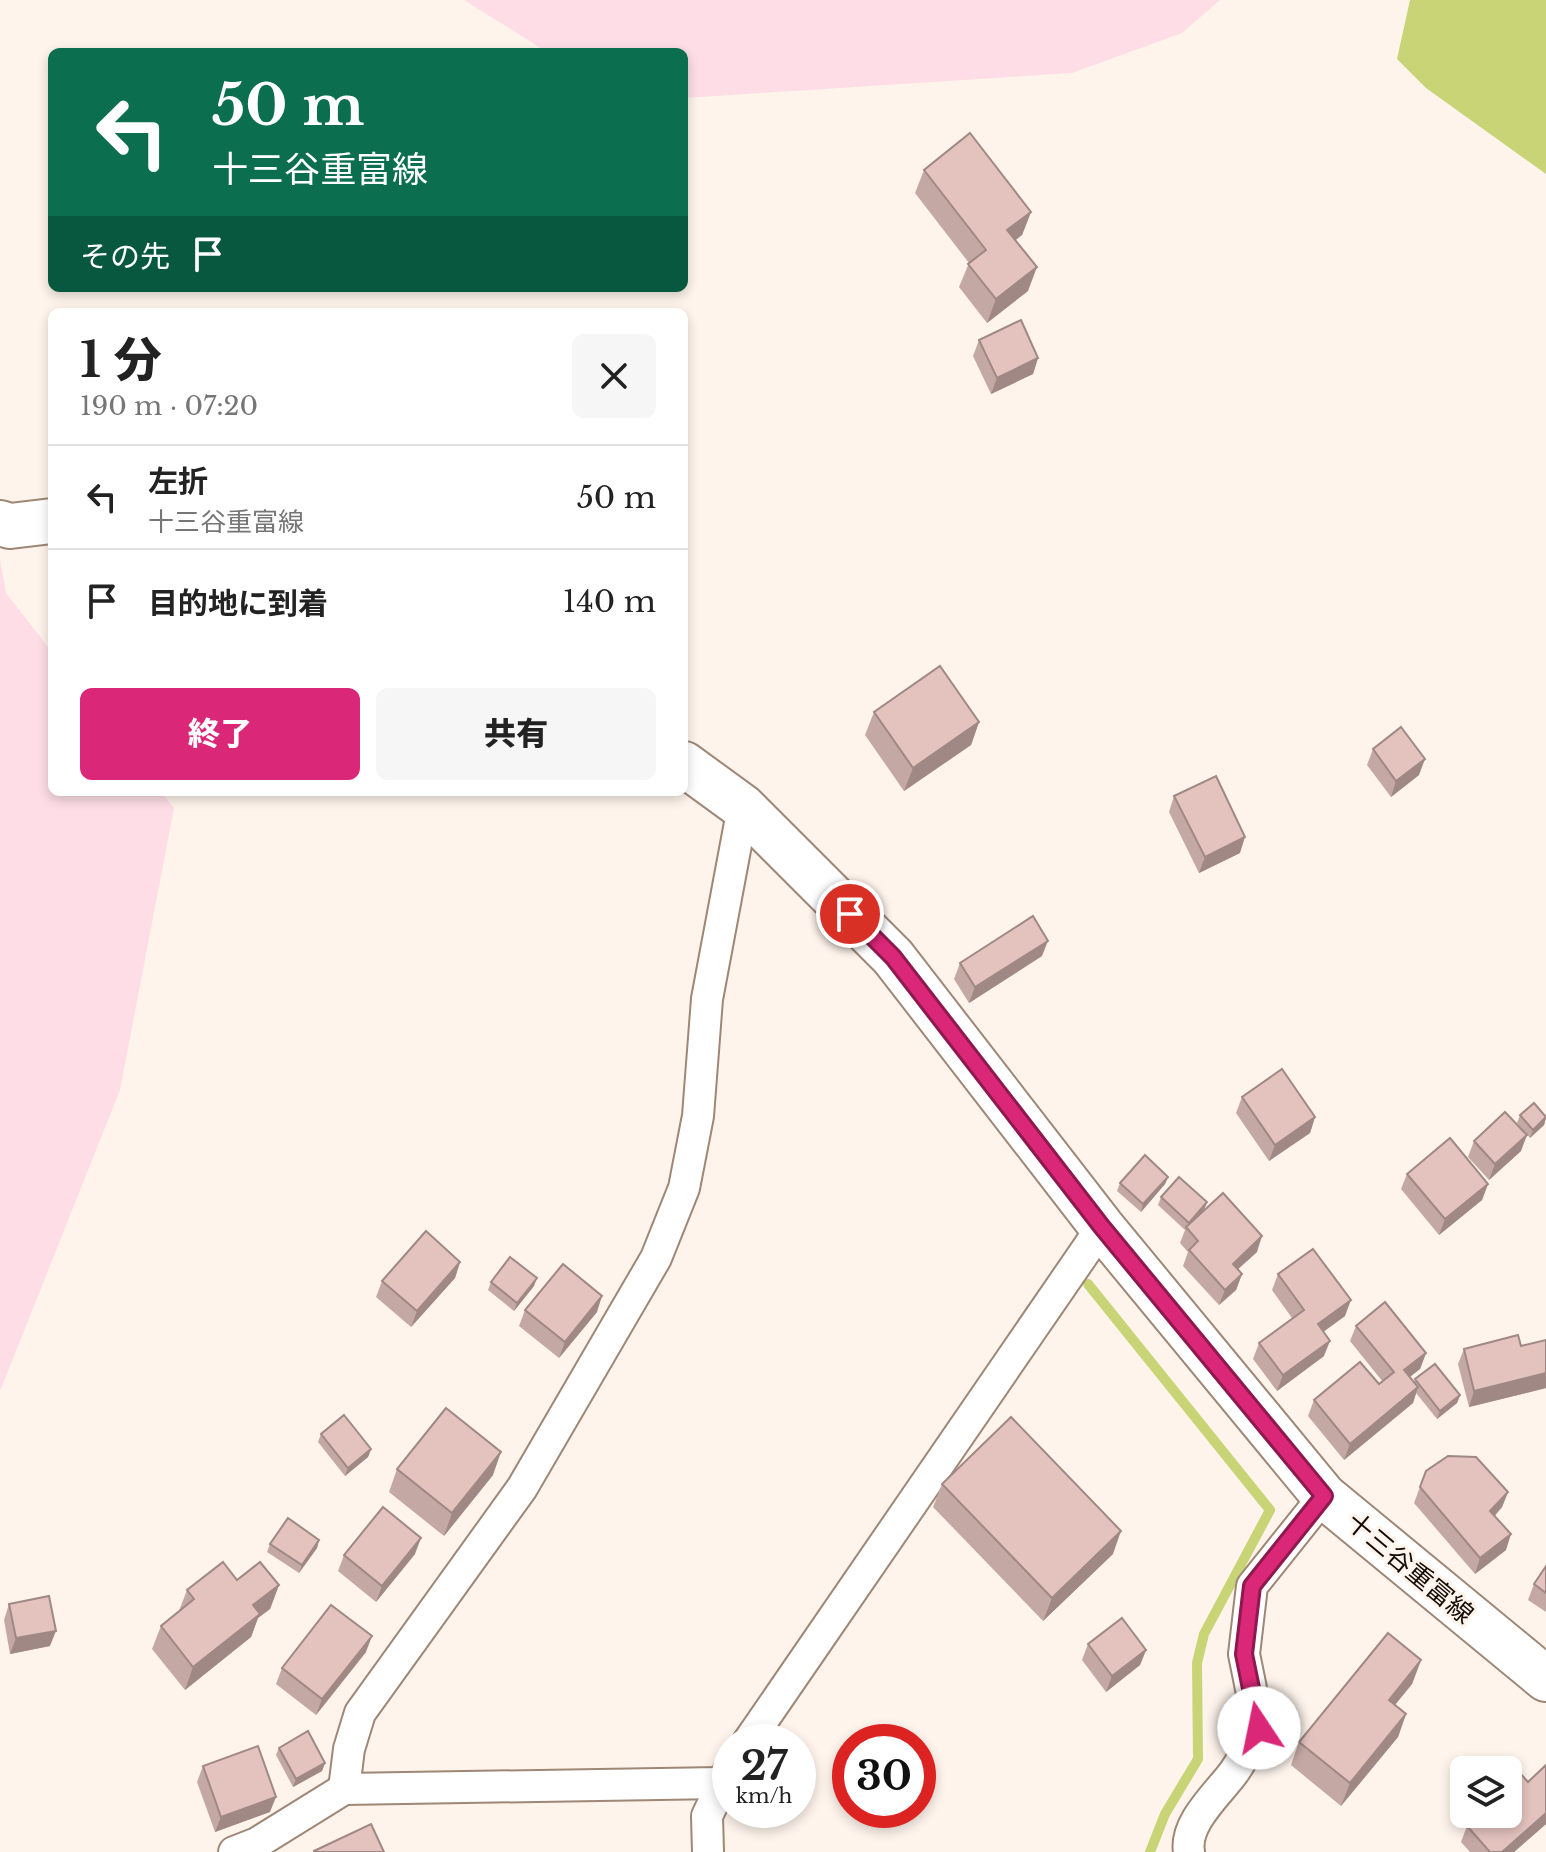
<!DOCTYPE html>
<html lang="ja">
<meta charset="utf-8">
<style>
:root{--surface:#fff;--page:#f6f6f6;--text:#222;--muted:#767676;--line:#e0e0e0;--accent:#db2777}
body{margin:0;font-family:"Libre Baskerville","Noto Sans JP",serif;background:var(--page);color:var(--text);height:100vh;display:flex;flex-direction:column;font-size:30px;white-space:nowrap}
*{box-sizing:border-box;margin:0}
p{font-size:26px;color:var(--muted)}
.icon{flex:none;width:44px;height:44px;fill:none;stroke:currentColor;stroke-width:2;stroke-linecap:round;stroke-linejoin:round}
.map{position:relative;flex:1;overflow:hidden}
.panel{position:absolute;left:48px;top:308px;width:640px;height:488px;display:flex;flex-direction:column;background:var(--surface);border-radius:12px;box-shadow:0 4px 12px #0003}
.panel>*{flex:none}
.guide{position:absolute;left:48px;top:48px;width:640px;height:244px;border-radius:12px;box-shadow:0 4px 12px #0003;background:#0b6e4f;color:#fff;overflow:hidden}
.tools{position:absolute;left:1450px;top:1756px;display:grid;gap:16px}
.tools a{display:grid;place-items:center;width:72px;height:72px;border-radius:12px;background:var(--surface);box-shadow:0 4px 12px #0003;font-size:40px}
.speed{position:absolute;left:712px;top:1724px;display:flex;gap:16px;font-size:40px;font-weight:700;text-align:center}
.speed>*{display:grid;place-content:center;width:104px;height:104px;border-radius:50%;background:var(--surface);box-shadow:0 4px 12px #0003;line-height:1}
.speed small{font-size:20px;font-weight:400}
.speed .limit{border:12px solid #d22;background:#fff;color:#111}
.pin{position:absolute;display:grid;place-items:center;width:68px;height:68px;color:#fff;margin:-34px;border:4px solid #fff;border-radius:50%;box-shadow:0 2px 8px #0007}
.me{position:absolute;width:88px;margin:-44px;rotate:349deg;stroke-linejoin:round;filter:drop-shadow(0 0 6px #0008)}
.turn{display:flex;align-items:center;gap:28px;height:168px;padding:0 32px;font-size:36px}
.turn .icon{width:104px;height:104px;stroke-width:2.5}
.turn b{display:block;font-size:56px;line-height:68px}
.then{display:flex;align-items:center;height:76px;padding:0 32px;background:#0003;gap:16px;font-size:30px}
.round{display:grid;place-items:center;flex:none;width:84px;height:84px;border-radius:12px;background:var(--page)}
.overview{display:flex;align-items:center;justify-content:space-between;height:136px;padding:0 32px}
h1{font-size:48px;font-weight:800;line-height:60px}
.button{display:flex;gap:16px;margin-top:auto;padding:16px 32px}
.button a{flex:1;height:92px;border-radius:12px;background:var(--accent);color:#fff;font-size:32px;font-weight:800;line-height:92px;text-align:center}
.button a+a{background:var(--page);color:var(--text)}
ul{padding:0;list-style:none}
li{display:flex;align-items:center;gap:24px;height:104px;padding:0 32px;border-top:2px solid var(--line)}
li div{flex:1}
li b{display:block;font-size:30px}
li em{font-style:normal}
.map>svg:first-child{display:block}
.green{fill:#fedde6}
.water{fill:#c8d475}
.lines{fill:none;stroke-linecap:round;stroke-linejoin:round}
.stream{stroke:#c8d475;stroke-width:10}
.minor-casing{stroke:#9f8776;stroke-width:34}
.secondary-casing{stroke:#9f8776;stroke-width:48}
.minor{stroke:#fff;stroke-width:30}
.secondary{stroke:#fff;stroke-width:44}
.wall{fill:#c4a8a3}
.shaded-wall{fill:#a08885}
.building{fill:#e4c3be;stroke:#a08885;stroke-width:2}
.route-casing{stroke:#8e194d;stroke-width:20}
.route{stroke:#db2777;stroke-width:14}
.labels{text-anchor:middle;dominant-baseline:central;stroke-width:6;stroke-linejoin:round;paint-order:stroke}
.street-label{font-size:26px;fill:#140b06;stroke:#fef4ec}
</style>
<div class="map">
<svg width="1546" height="1852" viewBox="0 0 1546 1852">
<rect width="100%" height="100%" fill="#fef4ec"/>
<!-- green -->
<g class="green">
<path d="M464 0H1220L1182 33 1072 73 684 98V52H547Z"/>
<path d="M0 559 6 593 52 652V792H161L174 808 120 1090 0 1391Z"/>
</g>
<!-- water -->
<path class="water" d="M1410 0H1546V174L1426 88 1397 59Z"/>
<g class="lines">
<!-- stream -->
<path class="stream" d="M1088 1284 1270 1510 1204 1634 1197 1663 1198 1759 1165 1814 1150 1852"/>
<!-- minor casing -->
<g class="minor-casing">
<g id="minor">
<path d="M748 1742 1102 1227"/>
<path d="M344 1789 349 1749 360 1713 522 1488 656 1258 684 1188 698 1116 707 999 743 807"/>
<path d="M234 1852 257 1843 344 1789 720 1783"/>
<path d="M708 1852 707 1816 730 1768"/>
<path d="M1189 1852C1184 1823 1218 1794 1234 1772 1244 1758 1251 1742 1259 1728L1244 1654 1252 1586 1324 1496"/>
</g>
</g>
<!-- secondary casing -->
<g class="secondary-casing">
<g id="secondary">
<path d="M0 523 10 526 52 521"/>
<path d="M684 764 743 807 893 957 1102 1227 1324 1496 1546 1679"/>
</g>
</g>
<!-- minor -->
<use href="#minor" class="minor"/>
<!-- secondary -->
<use href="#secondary" class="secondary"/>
</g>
<!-- wall -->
<g class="wall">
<path d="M924 170 1031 212 1022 235 1015 240 1028 291 987 323 959 287 969 263 915 193Z"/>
<path d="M979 340 1038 358 1033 374 991 394 973 356Z"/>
<path d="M874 712 979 722 971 745 904 791 865 735Z"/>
<path d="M1373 749 1419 775 1391 797 1367 765Z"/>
<path d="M1174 796 1240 853 1199 873 1169 812Z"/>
<path d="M1042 956 969 1003 954 979 960 963Z"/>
<path d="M1242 1097 1315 1117 1310 1133 1269 1161 1236 1113Z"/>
<path d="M1520 1115 1546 1118 1544 1125 1530 1138 1517 1123Z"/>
<path d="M1474 1141 1521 1151 1489 1180 1468 1157Z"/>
<path d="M1407 1174 1488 1184 1482 1200 1439 1235 1401 1189Z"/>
<path d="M1168 1177 1165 1184 1141 1212 1117 1191 1120 1183Z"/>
<path d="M1161 1197 1207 1202 1204 1210 1200 1214 1257 1252 1238 1269 1242 1274 1236 1290 1219 1305 1183 1266 1188 1252 1180 1243 1185 1230 1158 1205Z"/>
<path d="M460 1262 455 1278 411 1327 376 1297 382 1281Z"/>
<path d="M1278 1274 1345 1316 1323 1332 1324 1356 1277 1391 1253 1359 1259 1343 1292 1318 1272 1290Z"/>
<path d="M491 1282 534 1286 514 1311 488 1290Z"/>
<path d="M525 1310 597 1312 559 1358 519 1326Z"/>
<path d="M1356 1326 1426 1353 1420 1369 1410 1377 1414 1382 1415 1379 1460 1395 1457 1403 1437 1419 1416 1393 1413 1403 1344 1460 1308 1416 1314 1400 1379 1384 1383 1382 1350 1341Z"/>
<path d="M1546 1340V1388L1469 1407 1458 1364 1464 1349 1521 1346Z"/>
<path d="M321 1434 371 1449 368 1457 345 1476 318 1442Z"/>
<path d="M397 1469 493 1475 444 1536 389 1492Z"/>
<path d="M1426 1471 1508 1492 1502 1507 1495 1516 1506 1550 1475 1574 1414 1503Z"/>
<path d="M942 1484 1113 1554 1043 1621 933 1507Z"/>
<path d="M319 1540 317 1548 299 1573 267 1552 270 1544Z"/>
<path d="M415 1554 376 1602 338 1571 344 1555Z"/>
<path d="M1546 1566V1612L1528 1600 1534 1584Z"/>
<path d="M237 1580 279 1585 270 1609 258 1618 251 1637 185 1690 152 1649 161 1626 179 1611 187 1590Z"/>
<path d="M9 1604 50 1646 10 1654 4 1620Z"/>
<path d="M1088 1644 1146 1650 1140 1665 1106 1692 1082 1660Z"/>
<path d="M366 1652 316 1715 276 1684 282 1668Z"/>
<path d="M1421 1660 1412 1684 1395 1705 1406 1714 1398 1737 1341 1806 1291 1765 1299 1742Z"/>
<path d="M279 1748 325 1763 322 1771 293 1787 276 1755Z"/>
<path d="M1546 1765V1824L1514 1852H1470L1461 1842 1467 1826 1528 1782Z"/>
<path d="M203 1766 270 1812 215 1832 197 1782Z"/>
</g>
<!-- shaded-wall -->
<g class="shaded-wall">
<path d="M1031 212 1022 235 999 253 1007 230Z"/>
<path d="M1037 267 1028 291 987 323 996 299Z"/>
<path d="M1038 358 1033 374 991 394 997 378Z"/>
<path d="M979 722 971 745 904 791 913 768Z"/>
<path d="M1425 759 1419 775 1391 797 1396 781Z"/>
<path d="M1245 837 1240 853 1199 873 1205 857Z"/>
<path d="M1048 941 1042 956 969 1003 975 987Z"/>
<path d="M1315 1117 1310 1133 1269 1161 1275 1145Z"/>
<path d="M1546 1117 1544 1125 1530 1138 1533 1130Z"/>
<path d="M1527 1135 1521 1151 1489 1180 1495 1164Z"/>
<path d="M1168 1177 1165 1184 1141 1212 1143 1204Z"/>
<path d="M1488 1184 1482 1200 1439 1235 1445 1219Z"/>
<path d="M1207 1202 1204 1210 1186 1231 1189 1223Z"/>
<path d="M1262 1236 1257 1252 1227 1279 1233 1264Z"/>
<path d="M460 1262 455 1278 411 1327 417 1311Z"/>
<path d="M1242 1274 1236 1290 1219 1305 1225 1290Z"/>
<path d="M537 1278 534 1286 514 1311 517 1303Z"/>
<path d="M602 1296 597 1312 559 1358 565 1342Z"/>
<path d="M1351 1300 1345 1316 1312 1340 1318 1324Z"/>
<path d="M1330 1341 1324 1356 1277 1391 1283 1375Z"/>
<path d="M1426 1353 1420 1369 1398 1386 1404 1370Z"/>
<path d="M1546 1373V1388L1469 1407 1474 1391Z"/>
<path d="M1418 1387 1413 1403 1344 1460 1350 1444Z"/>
<path d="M1460 1395 1457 1403 1437 1419 1440 1411Z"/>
<path d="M371 1449 368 1457 345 1476 348 1468Z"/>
<path d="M501 1452 493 1475 444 1536 452 1513Z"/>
<path d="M1508 1492 1502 1507 1484 1527 1490 1511Z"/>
<path d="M1121 1531 1113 1554 1043 1621 1052 1598Z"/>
<path d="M1511 1534 1506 1550 1475 1574 1480 1558Z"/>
<path d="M421 1538 415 1554 376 1602 382 1586Z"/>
<path d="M319 1540 317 1548 299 1573 302 1565Z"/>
<path d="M279 1585 270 1609 258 1618 251 1637 185 1690 193 1667 253 1605Z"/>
<path d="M56 1631 50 1646 10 1654 16 1638Z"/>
<path d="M372 1636 366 1652 316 1715 322 1699Z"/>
<path d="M1146 1650 1140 1665 1106 1692 1112 1676Z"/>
<path d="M1421 1660 1412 1684 1380 1723 1389 1700Z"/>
<path d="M1406 1714 1398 1737 1341 1806 1350 1783Z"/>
<path d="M325 1763 322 1771 293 1787 296 1779Z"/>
<path d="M276 1797 270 1812 215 1832 221 1817Z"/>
<path d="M1546 1813V1824L1514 1852H1502Z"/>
</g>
<!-- building -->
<g class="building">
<path d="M970 133 1031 212 1007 230 1037 267 996 299 968 264 986 250 924 170Z"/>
<path d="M1021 320 1038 358 997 378 979 340Z"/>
<path d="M940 666 979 722 913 768 874 712Z"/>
<path d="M1401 727 1425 759 1396 781 1373 749Z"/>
<path d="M1216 776 1245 837 1205 857 1174 796Z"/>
<path d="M1033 916 1048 941 975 987 960 963Z"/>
<path d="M1282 1069 1315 1117 1275 1145 1242 1097Z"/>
<path d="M1534 1103 1546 1117 1533 1130 1520 1115Z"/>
<path d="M1505 1112 1527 1135 1495 1164 1474 1141Z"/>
<path d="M1450 1138 1488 1184 1445 1219 1407 1174Z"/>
<path d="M1145 1155 1168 1177 1143 1204 1120 1183Z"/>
<path d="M1179 1177 1207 1202 1189 1223 1161 1197Z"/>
<path d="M1223 1193 1262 1236 1233 1264 1242 1274 1225 1290 1189 1250 1198 1241 1186 1227Z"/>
<path d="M426 1231 460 1262 417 1311 382 1281Z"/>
<path d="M1313 1249 1351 1300 1318 1324 1330 1341 1283 1375 1259 1343 1304 1310 1278 1274Z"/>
<path d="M510 1257 537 1278 517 1303 491 1282Z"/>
<path d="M563 1264 602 1296 565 1342 525 1310Z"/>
<path d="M1385 1302 1426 1353 1404 1370 1418 1387 1350 1444 1314 1400 1360 1362 1379 1384 1394 1372 1356 1326Z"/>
<path d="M1518 1335 1521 1346 1546 1340V1373L1474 1391 1464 1349Z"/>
<path d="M1435 1364 1460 1395 1440 1411 1415 1379Z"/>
<path d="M446 1408 501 1452 452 1513 397 1469Z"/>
<path d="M344 1415 371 1449 348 1468 321 1434Z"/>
<path d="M1011 1417 1121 1531 1052 1598 942 1484Z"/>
<path d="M1448 1456 1476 1457 1508 1492 1490 1511 1511 1534 1480 1558 1420 1487 1426 1471Z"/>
<path d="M383 1507 421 1538 382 1586 344 1555Z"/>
<path d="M288 1518 319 1540 302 1565 270 1544Z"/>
<path d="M223 1562 237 1580 260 1562 279 1585 253 1605 260 1614 193 1667 161 1626 194 1599 187 1590Z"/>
<path d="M1546 1566V1593L1534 1584Z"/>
<path d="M49 1596 56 1631 16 1638 9 1604Z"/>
<path d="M331 1605 372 1636 322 1699 282 1668Z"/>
<path d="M1122 1618 1146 1650 1112 1676 1088 1644Z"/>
<path d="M1388 1633 1421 1660 1389 1700 1406 1714 1350 1783 1299 1742Z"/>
<path d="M308 1731 325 1763 296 1779 279 1748Z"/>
<path d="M258 1746 276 1797 221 1817 203 1766Z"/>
<path d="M1512 1764 1528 1782 1546 1765V1813L1502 1852H1490L1467 1826 1481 1814H1508V1770H1506Z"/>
<path d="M371 1824 384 1852H314V1851Z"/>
</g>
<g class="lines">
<!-- route casing -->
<g class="route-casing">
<path id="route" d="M850 914 893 957 1102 1227 1324 1496 1252 1586 1244 1654 1259 1728"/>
</g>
<!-- route -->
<use href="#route" class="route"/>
</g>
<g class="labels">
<!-- street labels -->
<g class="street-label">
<text transform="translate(1410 1568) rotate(40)">十三谷重富線</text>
</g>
</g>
</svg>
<div class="tools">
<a><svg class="icon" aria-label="layers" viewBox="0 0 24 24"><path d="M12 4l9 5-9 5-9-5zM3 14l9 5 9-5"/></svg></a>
</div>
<div class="speed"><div>27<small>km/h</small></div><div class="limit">30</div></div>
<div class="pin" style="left:850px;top:914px;background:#d93025"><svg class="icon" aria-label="arrive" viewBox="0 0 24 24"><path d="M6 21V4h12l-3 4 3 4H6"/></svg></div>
<svg class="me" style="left:1259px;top:1728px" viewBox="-20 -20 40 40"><circle r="19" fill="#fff"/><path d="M0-13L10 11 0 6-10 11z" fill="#db2777"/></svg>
<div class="guide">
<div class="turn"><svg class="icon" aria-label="left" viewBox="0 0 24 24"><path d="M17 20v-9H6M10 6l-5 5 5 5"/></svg><div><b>50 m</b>十三谷重富線</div></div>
<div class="then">その先<svg class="icon" aria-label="arrive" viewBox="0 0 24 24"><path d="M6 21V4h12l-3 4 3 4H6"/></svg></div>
</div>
<section class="panel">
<div class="overview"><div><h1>1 分</h1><p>190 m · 07:20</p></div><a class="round"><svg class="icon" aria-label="close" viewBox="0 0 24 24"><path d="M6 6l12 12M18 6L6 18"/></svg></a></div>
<ul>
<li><svg class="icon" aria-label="left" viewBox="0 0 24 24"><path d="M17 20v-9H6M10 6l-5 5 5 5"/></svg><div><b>左折</b><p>十三谷重富線</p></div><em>50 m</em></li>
<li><svg class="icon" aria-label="arrive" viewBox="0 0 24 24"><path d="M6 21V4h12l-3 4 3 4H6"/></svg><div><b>目的地に到着</b></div><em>140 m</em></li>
</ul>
<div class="button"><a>終了</a><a>共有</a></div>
</section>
</div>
